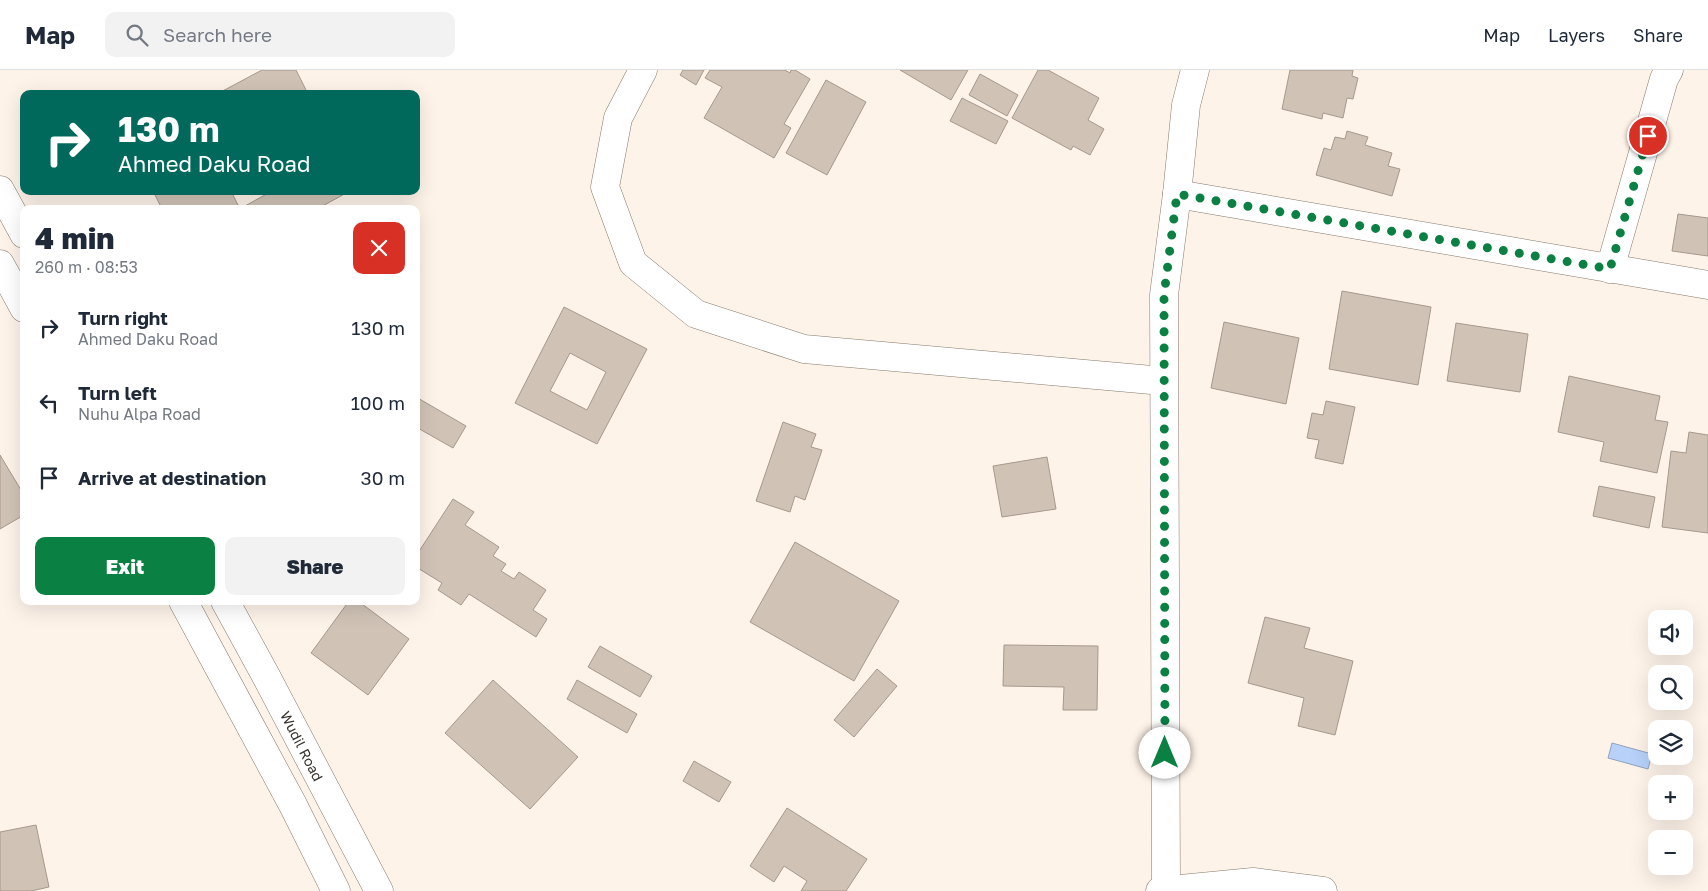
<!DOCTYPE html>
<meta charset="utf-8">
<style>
:root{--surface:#fff;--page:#f2f2f3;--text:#1f2937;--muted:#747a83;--line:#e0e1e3;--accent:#0b8043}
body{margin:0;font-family:"Golos Text",sans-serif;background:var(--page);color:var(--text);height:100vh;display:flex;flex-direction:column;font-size:19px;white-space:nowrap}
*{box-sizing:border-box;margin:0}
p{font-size:16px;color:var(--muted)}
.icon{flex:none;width:28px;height:28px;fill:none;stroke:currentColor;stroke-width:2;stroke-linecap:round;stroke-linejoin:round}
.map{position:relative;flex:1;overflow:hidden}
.sheet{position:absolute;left:20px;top:135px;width:400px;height:400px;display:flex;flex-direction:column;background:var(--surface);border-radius:10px;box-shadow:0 5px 20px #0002}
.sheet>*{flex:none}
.banner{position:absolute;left:20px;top:20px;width:400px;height:105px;border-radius:10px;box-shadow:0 5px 20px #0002;background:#00695c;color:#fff;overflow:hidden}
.buttons{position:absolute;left:1648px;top:540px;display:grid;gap:10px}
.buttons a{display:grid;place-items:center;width:45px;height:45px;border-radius:10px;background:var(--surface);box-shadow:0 5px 20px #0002;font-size:25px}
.pin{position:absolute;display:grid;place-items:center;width:42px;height:42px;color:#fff;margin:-21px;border:2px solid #fff;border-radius:50%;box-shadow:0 1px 5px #0007}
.me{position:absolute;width:55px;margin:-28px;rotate:0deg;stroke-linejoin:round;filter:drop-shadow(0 0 4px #0008)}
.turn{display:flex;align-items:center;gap:18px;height:105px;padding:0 15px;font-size:22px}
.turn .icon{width:65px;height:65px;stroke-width:2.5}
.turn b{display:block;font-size:35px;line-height:42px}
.round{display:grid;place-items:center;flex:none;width:52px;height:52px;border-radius:10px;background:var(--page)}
.head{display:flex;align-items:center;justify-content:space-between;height:85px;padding:0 15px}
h1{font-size:30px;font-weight:800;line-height:38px}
.button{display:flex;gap:10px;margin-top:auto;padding:10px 15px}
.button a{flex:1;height:58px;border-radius:10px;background:var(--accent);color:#fff;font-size:20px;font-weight:800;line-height:58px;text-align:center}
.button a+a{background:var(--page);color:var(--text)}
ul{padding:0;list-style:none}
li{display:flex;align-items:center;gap:15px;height:75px;padding:0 15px}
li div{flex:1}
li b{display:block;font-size:19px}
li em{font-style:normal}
header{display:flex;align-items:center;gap:30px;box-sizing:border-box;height:70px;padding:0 25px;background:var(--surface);border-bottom:1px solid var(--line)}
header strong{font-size:24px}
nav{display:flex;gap:28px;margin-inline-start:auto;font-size:18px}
.search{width:350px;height:45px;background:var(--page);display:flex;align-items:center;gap:12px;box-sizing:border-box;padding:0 18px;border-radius:10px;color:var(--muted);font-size:19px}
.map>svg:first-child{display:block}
.water{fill:#b7d1f9;stroke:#91a2bc}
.building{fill:#d0c3b6;stroke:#a5988c;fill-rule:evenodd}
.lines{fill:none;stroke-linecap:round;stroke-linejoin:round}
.minor-casing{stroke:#867a6e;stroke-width:29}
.major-casing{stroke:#867a6e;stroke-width:29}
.minor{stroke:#fff;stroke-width:28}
.major{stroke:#fff;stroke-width:28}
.route{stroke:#0b8043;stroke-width:9;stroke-dasharray:0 16.2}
.labels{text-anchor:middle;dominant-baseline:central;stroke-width:4.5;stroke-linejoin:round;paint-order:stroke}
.street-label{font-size:14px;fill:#39342f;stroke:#fff}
</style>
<header>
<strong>Map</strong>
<div class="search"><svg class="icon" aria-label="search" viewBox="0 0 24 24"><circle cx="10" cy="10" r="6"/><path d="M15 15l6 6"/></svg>Search here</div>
<nav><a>Map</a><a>Layers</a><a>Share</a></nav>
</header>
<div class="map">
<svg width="1708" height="821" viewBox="0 0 1708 821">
<rect width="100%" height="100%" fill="#fef3e9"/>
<!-- water -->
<path class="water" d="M1612 673 1652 684 1648 699 1608 688Z"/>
<!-- building -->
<g class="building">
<path d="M262 0H296L306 20 299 24H217Z"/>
<path d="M683 0H704L696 15 680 5Z"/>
<path d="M710 0H785L790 3 791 0H795L810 9 784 54 791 58 774 88 704 48 722 17 705 8Z"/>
<path d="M900 0H968L951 30Z"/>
<path d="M1038 0H1048L1099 28 1088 50 1104 59 1090 85 1073 76 1071 80 1012 48Z"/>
<path d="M1290 0H1353L1352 6 1358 8 1353 29 1347 28 1343 48 1323 43 1322 49 1282 39Z"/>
<path d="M980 4 1018 25 1007 46 969 25Z"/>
<path d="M826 10 866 32 827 105 786 83Z"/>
<path d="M962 28 1008 51 996 74 950 51Z"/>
<path d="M1347 61 1368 67 1365 75 1392 83 1388 96 1400 99 1392 126 1316 105 1324 78 1331 80 1335 67 1345 69Z"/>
<path d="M153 121H231L240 139H162Z"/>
<path d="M272 121H350L317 139H246L245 136Z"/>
<path d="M1678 144 1708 148V186L1672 181Z"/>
<path d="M1342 221 1431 237 1418 315 1329 299Z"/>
<path d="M564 237 647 279 597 374 515 333ZM570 283 606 302 587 340 550 321Z"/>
<path d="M1224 252 1299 268 1286 334 1211 318Z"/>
<path d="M1456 253 1528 264 1520 322 1447 311Z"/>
<path d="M1569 306 1660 326 1655 350 1668 352 1657 403 1600 391 1604 372 1558 362Z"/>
<path d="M416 327 466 356 453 378 416 357Z"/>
<path d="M1326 331 1355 337 1343 394 1315 388 1319 370 1307 368 1312 343 1323 345Z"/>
<path d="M783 352 816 364 811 377 822 380 805 430 795 426 790 442 756 431Z"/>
<path d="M1689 362 1708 365V463L1662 457 1671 381 1686 383Z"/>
<path d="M0 385 24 425V445L0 459Z"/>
<path d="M1047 387 1056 439 1002 447 993 396Z"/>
<path d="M1599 416 1655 427 1649 458 1593 446Z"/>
<path d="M453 429 474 442 465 455 499 477 493 486 506 494 501 501 514 509 519 502 546 520 533 540 547 549 536 567 469 524 461 535 438 520 442 513 416 497V486Z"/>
<path d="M795 472 899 531 854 611 750 552Z"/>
<path d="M349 531H358L409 569 368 625 311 583Z"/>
<path d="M1265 547 1310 558 1304 578 1353 591 1335 665 1298 656 1304 628 1248 613Z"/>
<path d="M1004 575 1098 576 1097 640H1063L1064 617 1003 616Z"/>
<path d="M600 576 652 606 640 627 588 597Z"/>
<path d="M877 599 897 616 854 667 834 650Z"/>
<path d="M493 610 578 687 530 739 445 663Z"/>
<path d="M577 610 637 644 627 663 567 629Z"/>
<path d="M694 691 731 712 719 732 683 711Z"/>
<path d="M787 738 867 789 846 821H801L807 811 784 796 774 812 750 796Z"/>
<path d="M36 755 49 817 31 821H0V762Z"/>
</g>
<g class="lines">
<!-- minor casing -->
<g class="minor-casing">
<g id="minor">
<path d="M643 0 618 48 605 117 633 193 696 244 804 279 1163 311"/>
<path d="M1177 124 1708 215"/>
<path d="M1610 199 1664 9 1669 0"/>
<path d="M1166 820 1164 225 1177 124 1186 35 1195 0"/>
<path d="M1160 821 1253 812 1323 821"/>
</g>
</g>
<!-- major casing -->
<g class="major-casing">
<g id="major">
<path d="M0 120 24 164"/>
<path d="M0 194 24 238"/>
<path d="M183 531 293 735 336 821"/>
<path d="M225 531 266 606 379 821"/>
</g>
</g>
<!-- minor -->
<use href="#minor" class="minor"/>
<!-- major -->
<use href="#major" class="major"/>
</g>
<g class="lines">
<!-- route -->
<path class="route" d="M1165 683 1164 225 1177 124 1610 199 1648 66"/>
</g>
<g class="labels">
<!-- street labels -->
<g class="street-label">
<text transform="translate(302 676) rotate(63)">Wudil Road</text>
</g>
</g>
</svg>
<div class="buttons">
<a><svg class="icon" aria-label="sound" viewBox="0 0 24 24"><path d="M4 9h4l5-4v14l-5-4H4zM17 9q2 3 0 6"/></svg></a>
<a><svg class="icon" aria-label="search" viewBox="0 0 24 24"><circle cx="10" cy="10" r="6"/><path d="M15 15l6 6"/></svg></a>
<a><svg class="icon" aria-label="layers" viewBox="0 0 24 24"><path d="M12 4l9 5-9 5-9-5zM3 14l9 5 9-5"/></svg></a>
<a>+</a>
<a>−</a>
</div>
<div class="pin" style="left:1648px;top:66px;background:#d93025"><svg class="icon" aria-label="arrive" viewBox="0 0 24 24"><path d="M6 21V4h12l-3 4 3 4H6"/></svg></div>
<svg class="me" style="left:1165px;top:683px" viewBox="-20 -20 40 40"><circle r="19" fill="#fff"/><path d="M0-13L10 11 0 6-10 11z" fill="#0b8043"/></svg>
<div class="banner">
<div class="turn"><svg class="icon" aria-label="right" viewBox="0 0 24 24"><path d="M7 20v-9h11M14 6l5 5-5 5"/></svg><div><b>130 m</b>Ahmed Daku Road</div></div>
</div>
<section class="sheet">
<div class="head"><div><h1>4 min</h1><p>260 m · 08:53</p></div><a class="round" style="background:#d93025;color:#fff"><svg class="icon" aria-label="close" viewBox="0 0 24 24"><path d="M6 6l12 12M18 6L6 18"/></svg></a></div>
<ul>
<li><svg class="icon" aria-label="right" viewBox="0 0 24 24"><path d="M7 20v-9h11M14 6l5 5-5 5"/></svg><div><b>Turn right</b><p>Ahmed Daku Road</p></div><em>130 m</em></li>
<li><svg class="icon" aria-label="left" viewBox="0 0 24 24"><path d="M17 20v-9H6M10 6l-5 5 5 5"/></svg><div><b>Turn left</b><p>Nuhu Alpa Road</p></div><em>100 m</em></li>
<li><svg class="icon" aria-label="arrive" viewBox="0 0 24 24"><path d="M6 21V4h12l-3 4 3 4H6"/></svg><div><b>Arrive at destination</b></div><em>30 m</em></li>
</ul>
<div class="button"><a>Exit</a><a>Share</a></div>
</section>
</div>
